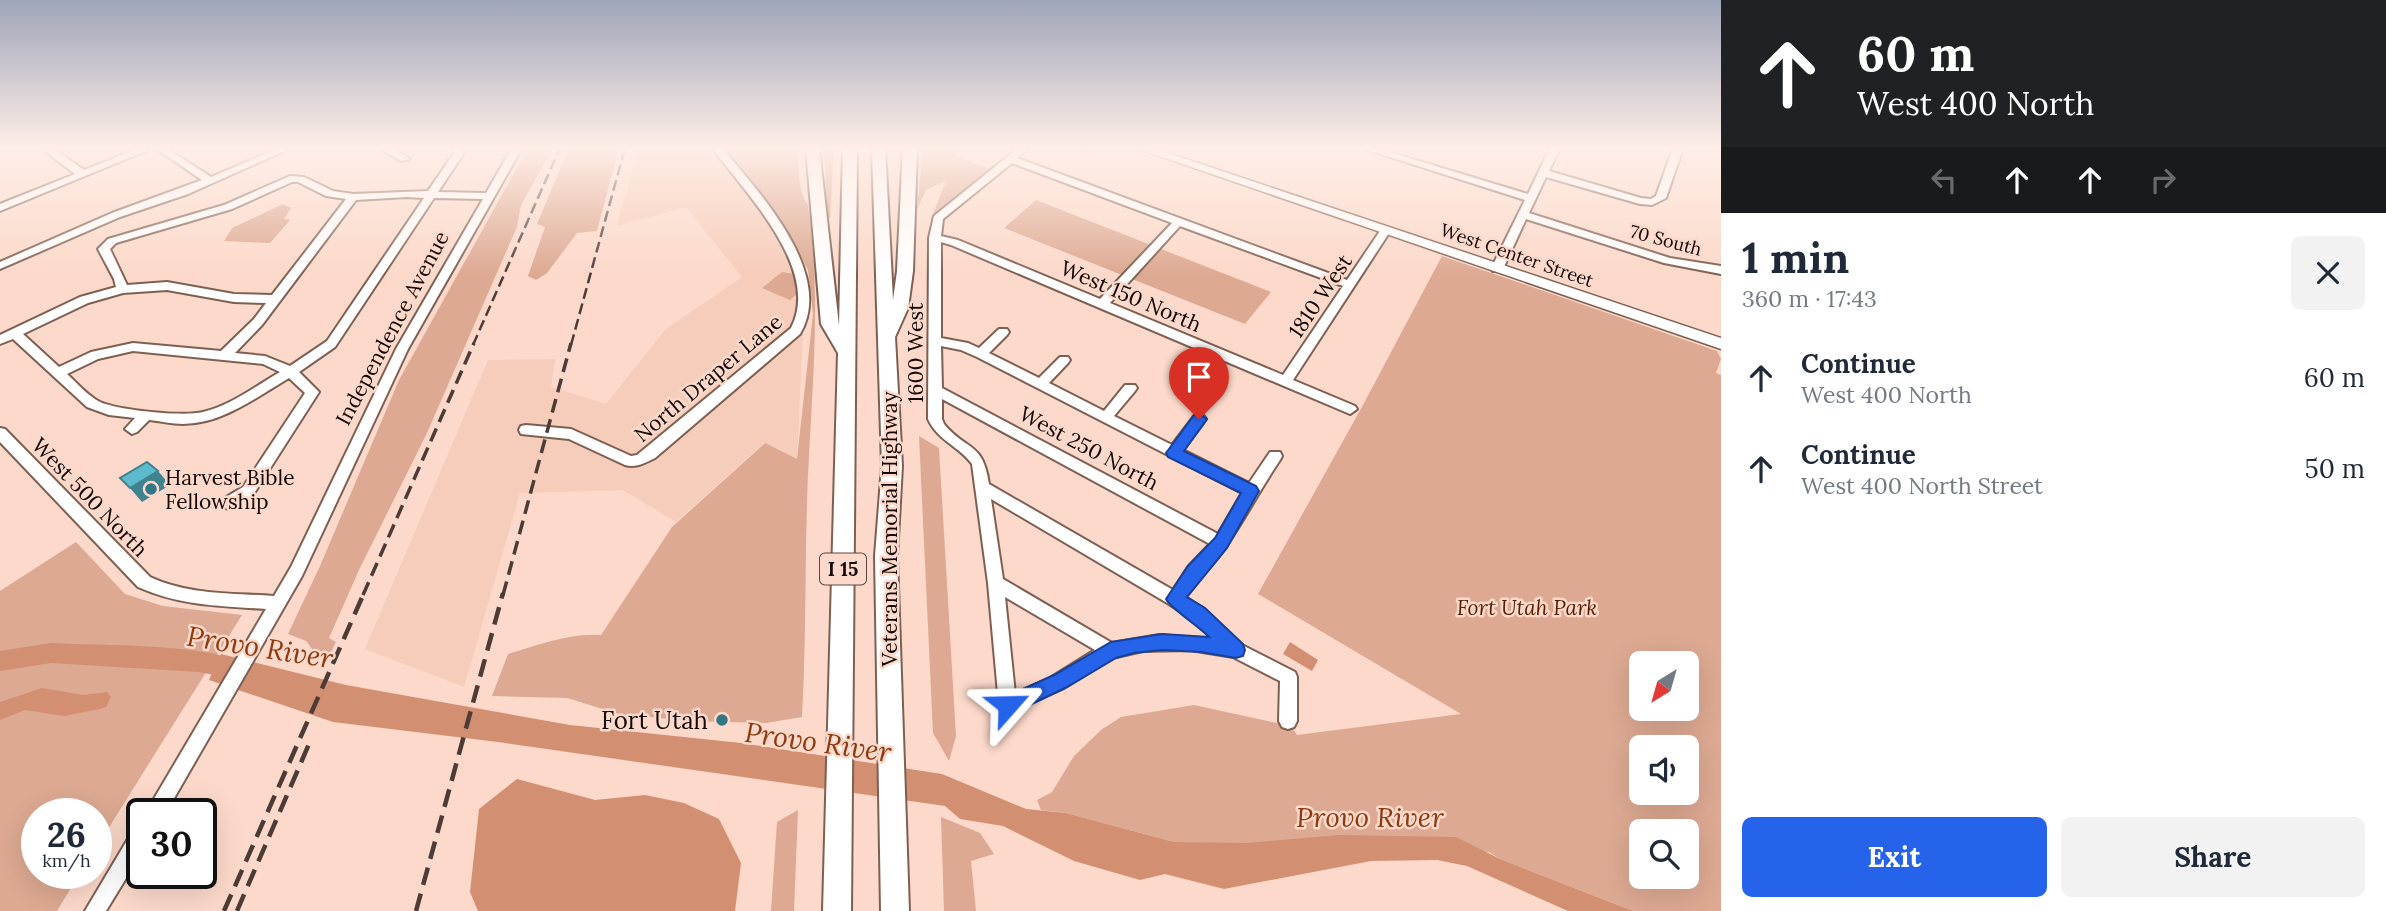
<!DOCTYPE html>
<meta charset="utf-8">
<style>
:root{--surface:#fff;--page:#f2f2f3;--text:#1f2937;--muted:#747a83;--accent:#2563eb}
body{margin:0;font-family:Lora,serif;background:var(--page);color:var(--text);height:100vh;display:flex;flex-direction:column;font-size:26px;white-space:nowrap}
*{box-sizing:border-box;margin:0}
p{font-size:23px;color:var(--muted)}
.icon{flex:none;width:38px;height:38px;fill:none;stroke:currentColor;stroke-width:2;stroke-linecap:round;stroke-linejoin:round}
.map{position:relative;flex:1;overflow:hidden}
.drawer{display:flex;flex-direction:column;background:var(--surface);width:665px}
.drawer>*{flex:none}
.guide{background:#202124;color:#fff;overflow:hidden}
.needle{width:46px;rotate:217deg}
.controls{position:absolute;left:1629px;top:651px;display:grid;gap:14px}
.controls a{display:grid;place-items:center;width:70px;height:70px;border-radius:10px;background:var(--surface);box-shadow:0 7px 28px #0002;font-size:35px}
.speed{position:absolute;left:21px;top:798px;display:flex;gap:14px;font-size:35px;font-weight:700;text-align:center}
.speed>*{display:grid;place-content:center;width:91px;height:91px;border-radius:50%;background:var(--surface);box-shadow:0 7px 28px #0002;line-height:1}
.speed small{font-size:18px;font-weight:400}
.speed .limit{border:4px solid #111;border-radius:10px;background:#fff;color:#111}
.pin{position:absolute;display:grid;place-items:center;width:60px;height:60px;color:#fff;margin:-72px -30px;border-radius:50% 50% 50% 0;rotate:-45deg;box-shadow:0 0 7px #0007}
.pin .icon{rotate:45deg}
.me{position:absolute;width:77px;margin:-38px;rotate:65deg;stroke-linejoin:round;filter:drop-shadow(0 0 5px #0008)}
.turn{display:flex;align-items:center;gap:24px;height:147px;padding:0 21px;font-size:32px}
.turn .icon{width:91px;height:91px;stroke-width:2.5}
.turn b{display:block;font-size:49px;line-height:60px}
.lanes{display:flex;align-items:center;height:66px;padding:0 21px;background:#0003;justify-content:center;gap:35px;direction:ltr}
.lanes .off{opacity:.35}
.round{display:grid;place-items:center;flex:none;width:74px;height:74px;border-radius:10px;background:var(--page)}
.head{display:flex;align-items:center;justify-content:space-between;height:119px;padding:0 21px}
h1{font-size:42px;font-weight:800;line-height:52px}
.primary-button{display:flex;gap:14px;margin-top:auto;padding:14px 21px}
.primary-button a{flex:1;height:80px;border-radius:10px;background:var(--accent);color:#fff;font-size:28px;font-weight:800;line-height:80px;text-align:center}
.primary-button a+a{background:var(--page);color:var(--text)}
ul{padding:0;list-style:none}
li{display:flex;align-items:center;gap:21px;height:91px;padding:0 21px}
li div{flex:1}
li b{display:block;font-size:26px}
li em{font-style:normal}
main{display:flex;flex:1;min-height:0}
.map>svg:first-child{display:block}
.built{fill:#f6ccba}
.green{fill:#dda992;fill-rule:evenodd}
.water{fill:#d28f72}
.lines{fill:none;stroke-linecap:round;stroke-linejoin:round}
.river{fill:#d28f72;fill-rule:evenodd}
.minor-casing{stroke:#7e6053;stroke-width:4}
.major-casing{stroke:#7e6053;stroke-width:3}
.highway-casing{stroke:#7e6053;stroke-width:4}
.minor{fill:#fff;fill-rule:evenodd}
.major{fill:#fff;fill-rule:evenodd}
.highway{fill:#fff;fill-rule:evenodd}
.rail-far2{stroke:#4d3c36;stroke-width:2.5;stroke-dasharray:11 5;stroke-linecap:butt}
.rail-far1{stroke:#4d3c36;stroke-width:3.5;stroke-dasharray:14 7;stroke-linecap:butt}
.rail{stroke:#4d3c36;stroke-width:4.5;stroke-dasharray:18 9;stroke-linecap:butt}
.wall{fill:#509faf}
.shaded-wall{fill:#41828f}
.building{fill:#5db9cc;stroke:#41828f;stroke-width:2}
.route{fill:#2563eb;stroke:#184099;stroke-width:2}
.poi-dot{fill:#327785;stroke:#fcd9ca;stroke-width:2.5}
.labels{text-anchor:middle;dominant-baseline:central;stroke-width:5;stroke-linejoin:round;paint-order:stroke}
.far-street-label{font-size:18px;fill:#130805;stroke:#fcd9ca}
.shield{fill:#fcd9ca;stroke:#594740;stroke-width:2}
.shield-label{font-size:19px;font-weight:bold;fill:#130805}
.street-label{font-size:21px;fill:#130805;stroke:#fcd9ca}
.poi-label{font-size:21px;fill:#130805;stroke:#fcd9ca;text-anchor:start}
.park-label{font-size:21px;font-style:italic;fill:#5b1f00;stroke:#fcd9ca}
.near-poi-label{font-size:24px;fill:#130805;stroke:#fcd9ca;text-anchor:end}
.near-water-label{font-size:28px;font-style:italic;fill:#8d3c11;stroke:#fcd9ca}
</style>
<main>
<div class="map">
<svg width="1721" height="911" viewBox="0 0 1721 911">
<rect width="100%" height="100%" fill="#fcd9ca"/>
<!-- built -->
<path class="built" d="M638 148H719L775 216 796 258 804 309 797 460 764 443 676 522 623 490 520 493 464 687 365 649 488 360 555 359 551 387 606 404 665 330 742 277 686 207 617 226Z"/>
<!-- green -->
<g class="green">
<path d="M528 148H553L521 205 517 227 427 433 359 570 329 638 336 642 330 654 323 659 316 654 306 641 288 634 320 566 399 380Z"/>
<path d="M569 148H619L597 231 577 233 547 273 536 280 528 276 545 227 537 224Z"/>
<path d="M723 148H798C799 164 797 192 808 205 823 303 810 404 807 503 805 575 806 646 802 717L766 723 690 721 619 714 567 698 492 696 508 654C538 645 569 633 601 635L672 527 765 443 797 459 813 314 808 270 781 219Z"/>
<path d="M821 148H834L830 218H827L825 162Z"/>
<path d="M923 148H959L956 156 990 169 933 214 946 181 926 190 917 210Z"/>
<path d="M1036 200 1271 292 1245 324 1004 228Z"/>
<path d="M283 204 291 208 284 219 290 220 270 243 224 241 232 228Z"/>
<path d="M1442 256 1717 351 1721 359 1716 373 1721 375V911H1633L1500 859 1489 852 1174 842 1066 813 1041 810 1037 800 1052 792 1074 756 1101 730 1121 717 1194 705 1291 726 1297 735 1461 714 1258 594 1363 405ZM1642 663H1687V709H1642ZM1642 747H1687V793H1642ZM1642 831H1687V877H1642Z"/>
<path d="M782 272 794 274 797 294 790 300 762 288Z"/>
<path d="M919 436 939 448 956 736 949 761 933 733Z"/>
<path d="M76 542 125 594 163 606 242 615 96 848V814H37V873H80L57 911H0V591Z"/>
<path d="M798 810 794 911H771L777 822Z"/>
<path d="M941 817 980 833 994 854 971 861 976 911H944Z"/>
</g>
<!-- water -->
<g class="water">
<path d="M1290 642 1318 660 1312 671 1283 654Z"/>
<path d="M221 654 346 685 570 725 741 743 942 774 1026 809 1066 813 1174 842 1246 843 1339 835 1456 837 1500 859 1633 911H1568L1467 866 1437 860 1371 861 1224 889 1165 874 1140 880 1074 861 1003 826 960 819 945 806 498 742 333 722 209 680Z"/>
<path d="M42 688 83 695 107 692 111 697 106 707 100 709 64 716 25 710 0 720V702Z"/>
<path d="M517 779 595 800 645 795 684 803 719 819 741 863 735 911H478L470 892 479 809Z"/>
</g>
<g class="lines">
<!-- river -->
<path class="river" d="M51 643C108 646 196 643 247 663L251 670 247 677 239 680 199 672 51 663 0 671V651Z"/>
<!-- minor casing -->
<g class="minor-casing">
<g id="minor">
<path d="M41 148H52L84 170 140 148H153L0 211V204L75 174Z"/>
<path d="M155 148H166L211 177 279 148H291L188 194 120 217 0 269V262L112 213 202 180Z"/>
<path d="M379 148H391L410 159 401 161Z"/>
<path d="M455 148H460L464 153 438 192 486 193 512 148H522L408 349 302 576 165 814H145L266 609C221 606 180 606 138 587L0 442V428L5 429 150 577C189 595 231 593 274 596L291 567 396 349 483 199 434 198 335 347 299 372 319 392 253 495 228 509 223 507 221 503 223 499 243 487 305 393 289 378C257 397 222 424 183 424 172 424 160 421 149 420L137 432 132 434 125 429 135 418 109 415 87 407 13 339 0 344V335L80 297 116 287 114 279 98 249 108 239 224 205 290 176 304 177 333 191 353 194 428 191 454 153 452 150ZM292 182H298L326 196 346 199 272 295 234 294 167 282 127 285 110 249 116 243 232 209ZM407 197 424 198 327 341 290 366 265 356 235 353 262 325 356 200ZM167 290 234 302 266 303 254 319 221 351 133 343 91 352 59 367 23 334 88 303 123 293ZM133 351 263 364 280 372C256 386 230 406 203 412 183 417 118 410 100 402 88 396 77 383 67 374L98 359Z"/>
<path d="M712 148H722C758 191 836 274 800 334L655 458C645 463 636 468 625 465L569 439 521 434 519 430 521 426 526 425 571 429 631 456 637 455 791 328C822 269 744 191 712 148Z"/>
<path d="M1018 148H1029L1017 158 1347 280 1382 228H1390L1391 230 1293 380 1355 406 1357 409 1350 414 951 245 941 242V338L968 343 979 348 999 329H1007L1009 332 1007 335 989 353 1039 378 1060 357H1068L1070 360 1068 363 1049 383 1104 411 1125 385H1135L1137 388 1135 391 1114 416 1172 445 1194 416H1204L1206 419 1204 422 1183 450 1249 483 1270 452H1280L1282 456 1280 460C1261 488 1246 517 1227 545 1215 564 1198 579 1185 597L1204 609 1242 645 1295 672 1297 677V721L1294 727 1288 729 1282 727 1279 721 1280 681 1233 657 1190 650 1143 651 1112 658 1062 689 1008 713 1002 711 999 705 988 583 972 464C959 446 938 441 928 419L929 238 934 216ZM1012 163 1172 223 1100 299 958 240 941 236 943 219ZM1180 226 1343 286 1283 375 1110 303ZM941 346 961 350 977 357 1242 493 1218 534 942 388ZM942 399 1210 544 1188 567 1173 590 989 484C983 441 966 451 944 424L942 419ZM991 499 1169 604 1192 619 1213 639 1159 635 1112 643 1003 579ZM1005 597 1095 650 1050 678 1015 694Z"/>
<path d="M1362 148H1376L1528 194 1550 148H1560L1549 171 1641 198 1651 199 1656 196 1673 148H1683L1666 198 1652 205 1640 204 1546 177 1529 213 1670 258 1721 266V274L1664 263 1526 219 1503 269 1501 271H1493L1491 269 1525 200Z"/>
<path d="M142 825V852L106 911H85L135 827Z"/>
</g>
</g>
<!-- major casing -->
<g class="major-casing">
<path id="major" d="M1136 148H1153L1721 338V349Z"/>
</g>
<!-- highway casing -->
<g class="highway-casing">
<g id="highway">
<path d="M806 148H819L839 326 843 148H857L851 911H823L838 353 821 324Z"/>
<path d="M872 148H885L893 300 897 271 903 148H917L913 271 908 308 895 337 902 466 897 556 909 911H881L875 556 882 466Z"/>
</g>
</g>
<!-- minor -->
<use href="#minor" class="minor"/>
<!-- major -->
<use href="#major" class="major"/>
<!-- highway -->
<use href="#highway" class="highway"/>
<!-- rail-far2 -->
<g class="rail-far2">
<path d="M473 345 560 148"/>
<path d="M571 345 625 148"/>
</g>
<!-- rail-far1 -->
<g class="rail-far1">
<path d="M363 595 474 343"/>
<path d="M503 595 571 343"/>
</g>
<!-- rail -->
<g class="rail">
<path d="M224 911 364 593"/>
<path d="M237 911 309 744"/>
<path d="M416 911 503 593"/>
</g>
</g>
<!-- wall -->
<path class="wall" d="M1076 148H1094L1088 153 1076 149Z"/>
<!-- shaded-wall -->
<path class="shaded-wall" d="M158 471 170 485 142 502 130 488Z"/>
<!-- building -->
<path class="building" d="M147 462 158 471 130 488 120 478Z"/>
<!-- sky -->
<linearGradient id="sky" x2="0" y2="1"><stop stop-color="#9fa5b9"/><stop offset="0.54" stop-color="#feeee7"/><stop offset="1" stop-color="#feeee7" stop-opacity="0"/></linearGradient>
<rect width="1721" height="275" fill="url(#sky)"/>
<!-- route -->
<path class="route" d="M1199 413 1207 419 1184 451 1256 486 1259 491 1227 548 1187 597 1205 608 1243 644 1245 650 1243 656 1236 658 1201 652 1162 650 1134 653 1116 658 1067 687 1015 712 1008 714 1001 712 998 705 1001 699 1054 675 1111 642 1162 634 1209 637C1200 627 1170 608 1166 599L1188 566 1215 538 1241 493 1168 457 1166 453 1194 415Z"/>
<!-- markers -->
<g class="poi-dot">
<circle cx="151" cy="489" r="7"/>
<circle cx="722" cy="720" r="7"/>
</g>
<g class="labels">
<!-- far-street labels -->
<g class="far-street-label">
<text transform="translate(1666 240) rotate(15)">70 South</text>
<text transform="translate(1517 255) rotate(19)">West Center Street</text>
</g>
<!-- shield labels -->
<rect class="shield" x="820" y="553.5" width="46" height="31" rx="5"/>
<g class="shield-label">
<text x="843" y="569">I 15</text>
</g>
<!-- street labels -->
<g class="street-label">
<text transform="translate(1131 296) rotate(23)">West 150 North</text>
<text transform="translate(1320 296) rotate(-56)">1810 West</text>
<text transform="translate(392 328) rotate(-62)">Independence Avenue</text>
<text transform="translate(915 353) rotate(-90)">1600 West</text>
<text transform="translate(708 378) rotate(-40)">North Draper Lane</text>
<text transform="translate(1089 448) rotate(28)">West 250 North</text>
<text transform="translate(90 497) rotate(46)">West 500 North</text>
<text transform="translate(889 529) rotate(-90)">Veterans Memorial Highway</text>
</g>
<!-- poi labels -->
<g class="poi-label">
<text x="165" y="477">Harvest Bible<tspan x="165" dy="24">Fellowship</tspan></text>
</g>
<!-- park labels -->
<g class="park-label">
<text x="1527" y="607">Fort Utah Park</text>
</g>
<!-- near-poi labels -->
<g class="near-poi-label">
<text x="708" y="720">Fort Utah</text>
</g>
<!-- near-water labels -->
<g class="near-water-label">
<text transform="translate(260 647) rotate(9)">Provo River</text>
<text transform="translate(818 742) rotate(8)">Provo River</text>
<text x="1370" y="817">Provo River</text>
</g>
</g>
</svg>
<div class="controls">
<a><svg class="needle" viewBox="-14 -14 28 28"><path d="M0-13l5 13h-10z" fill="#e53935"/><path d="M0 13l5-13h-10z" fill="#747a83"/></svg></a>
<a><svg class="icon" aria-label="sound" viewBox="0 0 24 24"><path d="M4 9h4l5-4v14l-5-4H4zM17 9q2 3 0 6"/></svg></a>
<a><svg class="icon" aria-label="search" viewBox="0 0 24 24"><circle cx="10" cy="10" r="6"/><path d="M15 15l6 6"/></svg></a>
</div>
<div class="speed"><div>26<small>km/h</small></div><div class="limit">30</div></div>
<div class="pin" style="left:1199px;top:419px;background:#d93025"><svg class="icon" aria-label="arrive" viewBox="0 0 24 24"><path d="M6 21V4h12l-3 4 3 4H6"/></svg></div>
<svg class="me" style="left:1008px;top:705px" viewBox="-20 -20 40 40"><path d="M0-17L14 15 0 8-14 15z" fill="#2563eb" stroke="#fff" stroke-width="4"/></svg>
</div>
<section class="drawer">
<div class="guide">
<div class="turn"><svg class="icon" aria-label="ahead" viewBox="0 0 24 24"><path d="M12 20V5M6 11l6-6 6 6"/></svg><div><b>60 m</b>West 400 North</div></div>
<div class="lanes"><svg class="icon off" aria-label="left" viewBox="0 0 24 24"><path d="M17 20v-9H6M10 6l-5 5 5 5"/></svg><svg class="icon" aria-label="ahead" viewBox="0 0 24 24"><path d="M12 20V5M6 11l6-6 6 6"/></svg><svg class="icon" aria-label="ahead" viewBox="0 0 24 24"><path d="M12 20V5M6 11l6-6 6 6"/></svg><svg class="icon off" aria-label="right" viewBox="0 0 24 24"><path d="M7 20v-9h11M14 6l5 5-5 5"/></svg></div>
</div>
<div class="head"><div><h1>1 min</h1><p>360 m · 17:43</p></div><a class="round"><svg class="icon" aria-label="close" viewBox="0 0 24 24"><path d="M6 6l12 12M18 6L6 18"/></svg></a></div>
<ul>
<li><svg class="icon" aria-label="ahead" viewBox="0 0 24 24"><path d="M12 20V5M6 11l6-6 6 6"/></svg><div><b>Continue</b><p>West 400 North</p></div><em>60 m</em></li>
<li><svg class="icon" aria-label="ahead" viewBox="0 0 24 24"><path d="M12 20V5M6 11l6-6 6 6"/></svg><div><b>Continue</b><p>West 400 North Street</p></div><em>50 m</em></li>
</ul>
<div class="primary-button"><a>Exit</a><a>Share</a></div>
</section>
</main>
